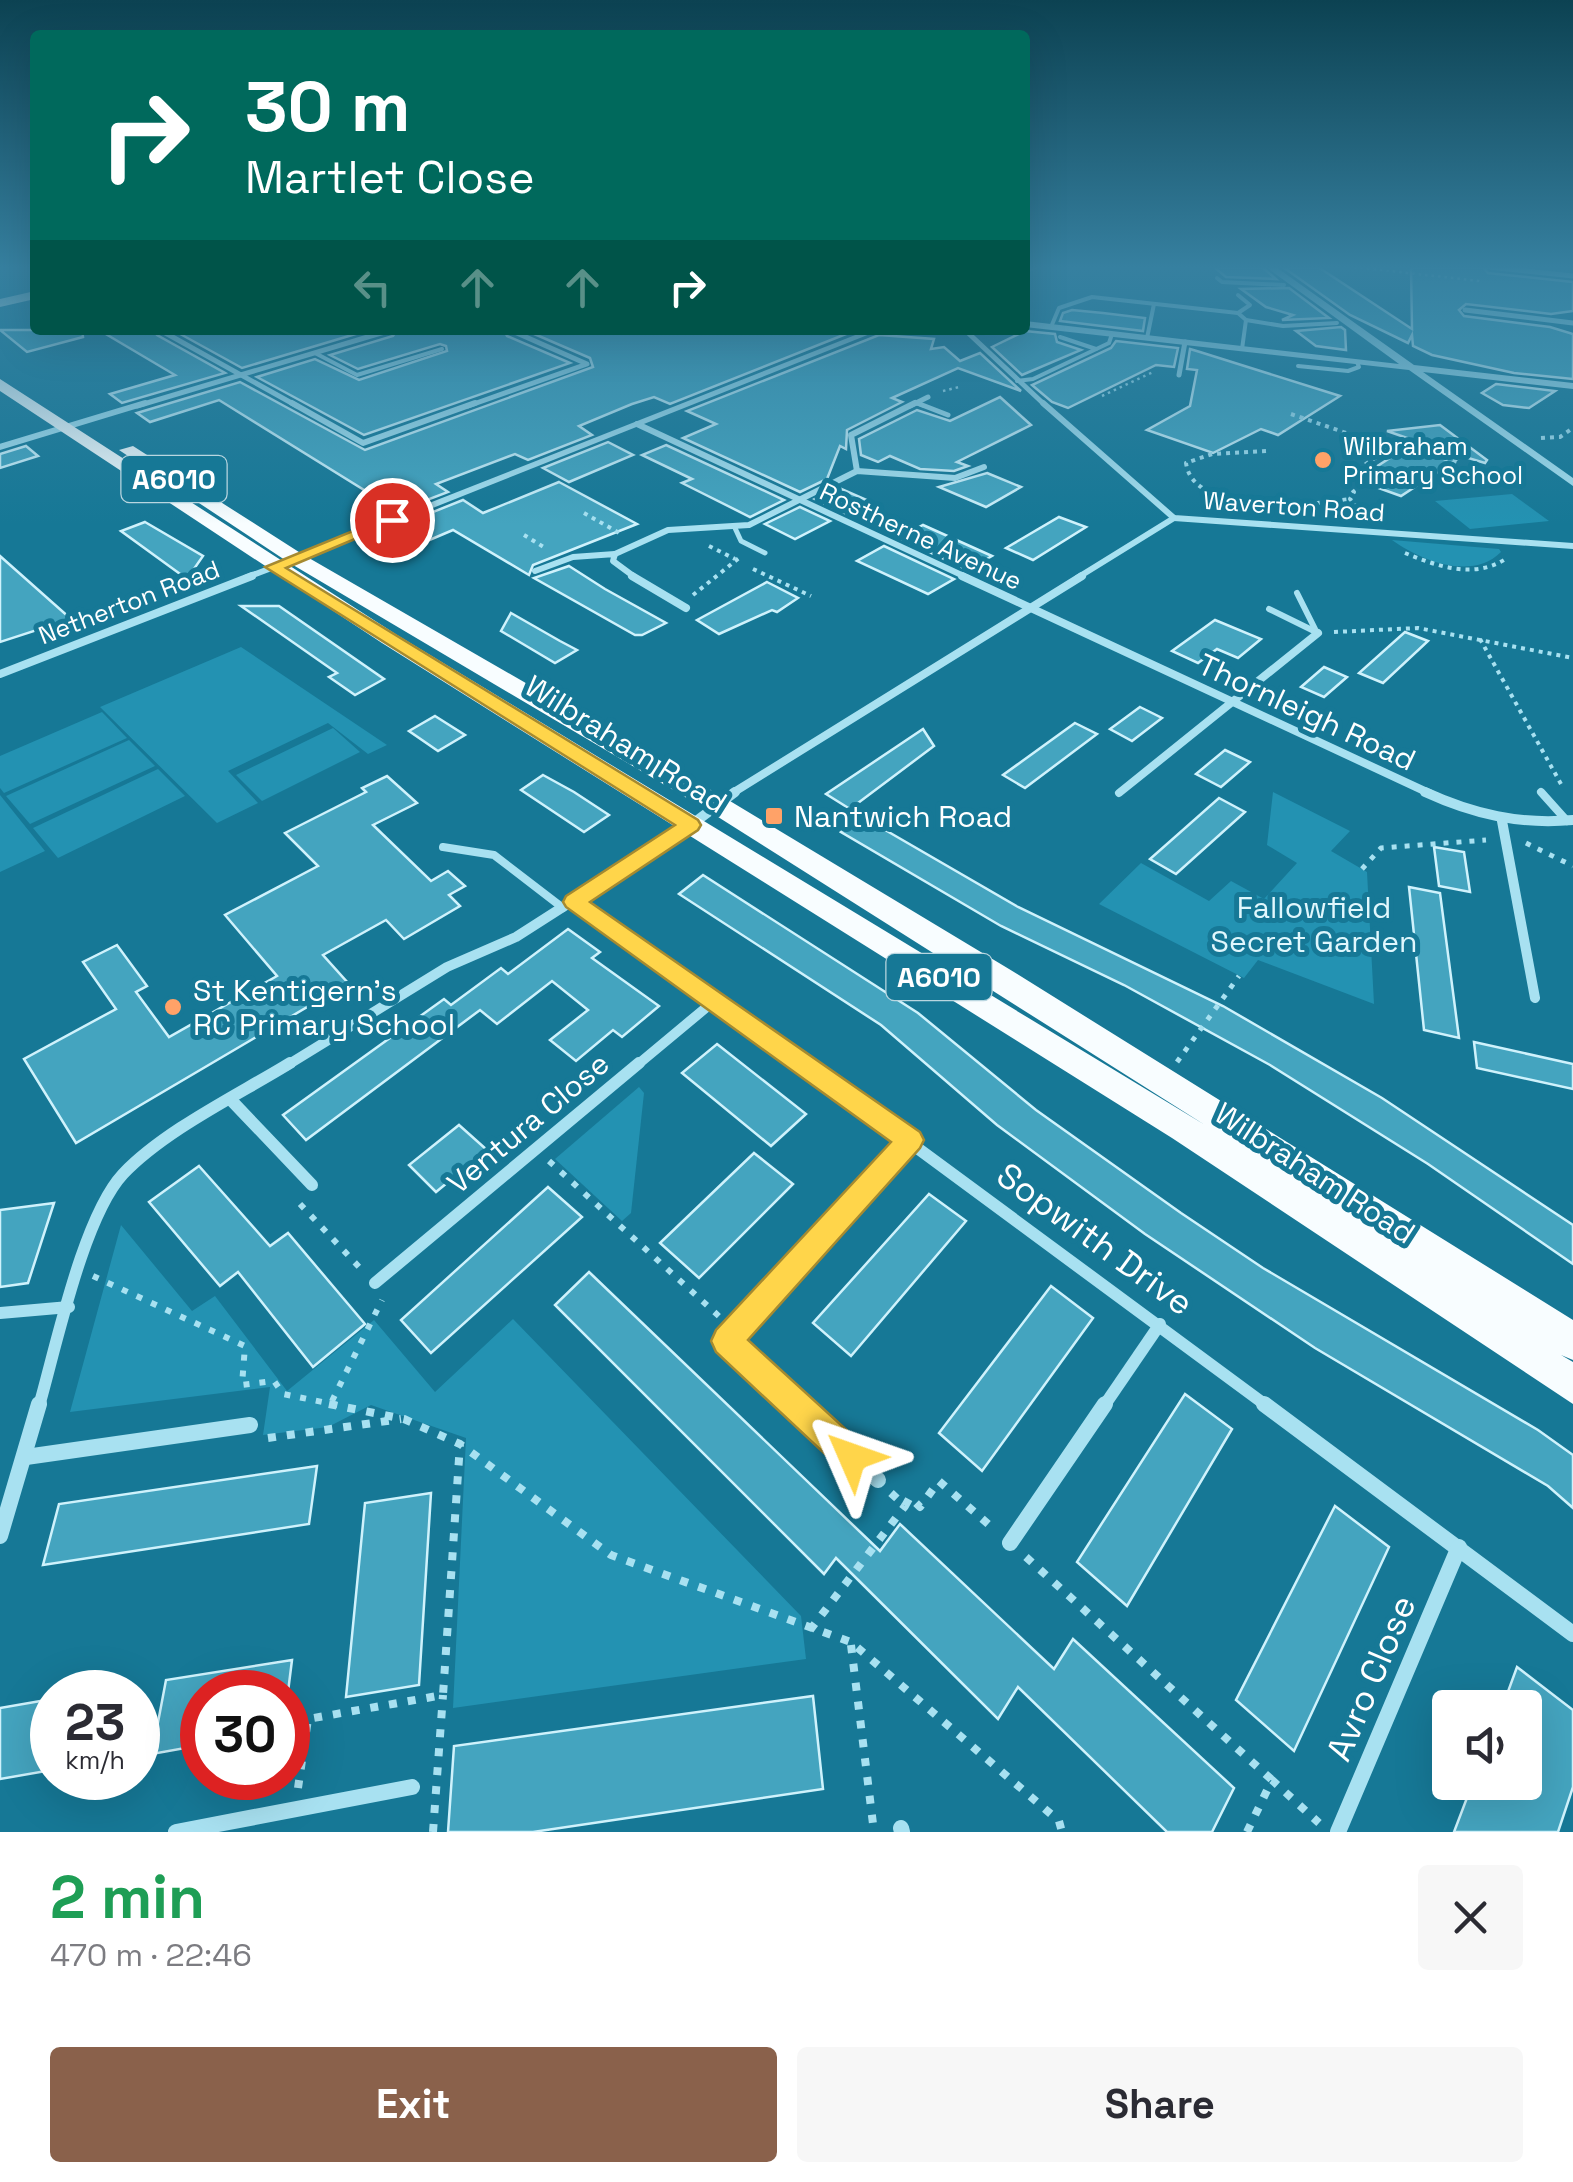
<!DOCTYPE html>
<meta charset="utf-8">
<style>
:root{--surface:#fff;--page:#f7f7f7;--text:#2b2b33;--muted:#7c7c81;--accent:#8a614b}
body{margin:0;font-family:"Space Grotesk",sans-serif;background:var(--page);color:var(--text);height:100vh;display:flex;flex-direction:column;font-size:38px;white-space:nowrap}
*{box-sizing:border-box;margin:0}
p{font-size:32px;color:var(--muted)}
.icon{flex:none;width:55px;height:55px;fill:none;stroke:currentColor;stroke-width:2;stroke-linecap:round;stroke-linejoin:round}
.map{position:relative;height:1832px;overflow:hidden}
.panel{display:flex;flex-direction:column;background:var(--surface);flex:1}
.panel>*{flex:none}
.guide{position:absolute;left:30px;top:30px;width:1000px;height:305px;border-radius:10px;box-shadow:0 10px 40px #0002;background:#00695c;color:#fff;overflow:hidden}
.fabs{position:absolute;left:1432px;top:1690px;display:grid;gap:20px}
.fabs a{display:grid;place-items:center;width:110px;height:110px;border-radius:10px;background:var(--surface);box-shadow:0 10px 40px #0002;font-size:50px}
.speed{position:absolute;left:30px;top:1670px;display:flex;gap:20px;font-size:50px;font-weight:700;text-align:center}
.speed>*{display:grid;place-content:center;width:130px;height:130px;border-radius:50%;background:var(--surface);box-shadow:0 10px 40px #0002;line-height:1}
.speed small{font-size:25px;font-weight:400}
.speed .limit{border:15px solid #d22;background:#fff;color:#111}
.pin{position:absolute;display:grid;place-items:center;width:85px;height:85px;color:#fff;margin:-42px;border:5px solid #fff;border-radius:50%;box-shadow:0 2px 10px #0007}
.me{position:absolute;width:110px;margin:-55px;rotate:313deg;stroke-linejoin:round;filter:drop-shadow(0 0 8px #0008)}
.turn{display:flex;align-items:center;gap:35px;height:210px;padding:0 50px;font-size:45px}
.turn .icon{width:130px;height:130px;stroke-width:2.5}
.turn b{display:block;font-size:70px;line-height:85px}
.lanes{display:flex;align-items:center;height:95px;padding:0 50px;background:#0003;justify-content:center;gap:50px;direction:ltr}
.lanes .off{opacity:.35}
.round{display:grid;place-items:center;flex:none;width:105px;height:105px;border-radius:10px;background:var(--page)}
.headline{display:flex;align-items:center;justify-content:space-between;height:170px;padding:0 50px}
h1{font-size:60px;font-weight:700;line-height:75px;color:#1e9e55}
.cta{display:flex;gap:20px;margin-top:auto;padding:20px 50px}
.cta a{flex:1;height:115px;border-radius:10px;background:var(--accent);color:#fff;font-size:40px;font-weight:700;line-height:115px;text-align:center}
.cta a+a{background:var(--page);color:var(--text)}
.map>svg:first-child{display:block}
.green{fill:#2392b2}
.building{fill:#44a4bf;stroke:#cff2fc;stroke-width:2.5}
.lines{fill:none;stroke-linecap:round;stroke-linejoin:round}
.path-far4{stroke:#a8e1f1;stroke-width:2.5;stroke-dasharray:2.5 4;stroke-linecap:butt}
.path-far3{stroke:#a8e1f1;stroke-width:4;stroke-dasharray:4 5;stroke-linecap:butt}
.path-far2{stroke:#a8e1f1;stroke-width:5;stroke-dasharray:5 8;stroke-linecap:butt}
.path-far1{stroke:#a8e1f1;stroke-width:6;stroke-dasharray:6 10;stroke-linecap:butt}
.path{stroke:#a8e1f1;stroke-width:8;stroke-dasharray:8 11;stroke-linecap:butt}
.service-far3{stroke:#a8e1f1;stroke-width:4}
.service-far2{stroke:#a8e1f1;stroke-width:5}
.service-far1{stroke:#a8e1f1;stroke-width:6}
.service{stroke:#a8e1f1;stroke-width:8}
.minor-far5{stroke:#a8e1f1;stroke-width:5}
.minor-far4{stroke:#a8e1f1;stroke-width:6}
.minor-far3{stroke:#a8e1f1;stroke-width:8}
.minor-far2{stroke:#a8e1f1;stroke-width:10}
.minor-far1{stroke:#a8e1f1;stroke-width:12}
.minor{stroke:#a8e1f1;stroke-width:16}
.tertiary{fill:#a8e1f1;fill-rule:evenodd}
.trunk{fill:#f8fdff;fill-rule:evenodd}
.route{fill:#ffd54a;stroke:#a68a30;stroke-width:2.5}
.poi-dot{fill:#ffa268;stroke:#167896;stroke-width:4}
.labels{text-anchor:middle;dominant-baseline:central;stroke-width:10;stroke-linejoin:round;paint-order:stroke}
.far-poi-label{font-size:25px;fill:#fff;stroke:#167896;text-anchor:start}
.far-street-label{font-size:25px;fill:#fff;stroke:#167896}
.shield{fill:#167896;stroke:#b9d6e0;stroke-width:2.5}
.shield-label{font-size:28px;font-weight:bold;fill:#fff}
.street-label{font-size:30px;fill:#fff;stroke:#167896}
.poi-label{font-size:30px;fill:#fff;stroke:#167896;text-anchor:start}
.park-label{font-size:30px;fill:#e0f7fd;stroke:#167896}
.near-street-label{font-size:35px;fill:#fff;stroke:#167896}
</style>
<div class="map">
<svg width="1573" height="1832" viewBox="0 0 1573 1832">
<rect width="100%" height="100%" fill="#167896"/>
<!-- green -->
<g class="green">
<path d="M1512 494 1549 521 1470 529 1435 501Z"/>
<path d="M1392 540 1499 549 1501 552C1472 581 1421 561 1392 540Z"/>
<path d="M241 647 387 745 368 754 328 723 228 771 258 803 217 823 100 707Z"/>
<path d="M102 712 127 738 4 793 0 788V756Z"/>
<path d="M333 728 360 752 262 801 236 775Z"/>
<path d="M129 740 155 766 30 824 6 796Z"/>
<path d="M158 769 185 796 58 858 33 828Z"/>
<path d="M1273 792 1350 831 1331 851 1367 872 1374 1004 1258 960 1244 978 1099 904 1141 863 1209 901 1231 881 1264 899 1297 863 1267 845Z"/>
<path d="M0 795 45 851 0 872Z"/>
<path d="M639 1087 644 1093 631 1213 622 1221 555 1159Z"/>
<path d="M121 1225 192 1311 215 1296 287 1391 374 1320 435 1392 513 1319 801 1616 806 1659 453 1708 466 1438 371 1405 328 1427 263 1435 270 1387 70 1412Z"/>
</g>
<!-- building -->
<g class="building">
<path d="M1214 267H1262L1276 279 1226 277Z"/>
<path d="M1283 267H1318L1412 329 1411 267H1483L1488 273 1573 282V311L1551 314 1466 304 1459 310 1464 316 1550 327 1573 334V379L1514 373 1432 355 1413 346 1412 335 1408 343 1350 315Z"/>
<path d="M1289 288 1329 318 1282 320 1293 315 1266 307 1241 289Z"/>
<path d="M1072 310 1103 313 1145 318 1143 331 1060 321 1063 313Z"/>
<path d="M1341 327 1345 330 1346 350 1316 346 1296 331Z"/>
<path d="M0 330H82L83 337 27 352Z"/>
<path d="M99 330H154L157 335 225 373 122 403 110 394 175 375Z"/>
<path d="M173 330H369L242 368Z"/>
<path d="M397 330H504L507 336 570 363 364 435 257 377 315 359 359 380 447 351 446 346 440 344 358 369 330 355 393 336Z"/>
<path d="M525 330 851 332 670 404 654 397 632 404 579 426 592 435 528 460 515 454 436 484 448 492 398 511 219 400 150 422 137 413 240 382 365 450 593 367 590 358Z"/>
<path d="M1025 331 1055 334 1057 342 1081 350 1022 375 992 347Z"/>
<path d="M879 335 934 339 931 349 944 347 960 361 980 353 1021 391 958 368 892 398 902 402 847 430 846 449 840 446 827 479 800 492 683 438 716 424 687 411Z"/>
<path d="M1116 341 1178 348 1174 367 1156 365 1068 408 1052 402 1032 385 1111 348Z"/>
<path d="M1190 349 1200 352 1340 396 1278 435 1261 429 1213 453 1147 430 1190 406 1197 370 1187 369Z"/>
<path d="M1496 384 1555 391 1529 408 1503 405 1482 393Z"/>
<path d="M1000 397 1031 425 957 462 968 466 954 471 920 469 890 456 878 462 861 455 859 439 917 410 950 421Z"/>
<path d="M1440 425 1487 460 1485 463 1462 456 1401 496 1356 480 1416 441 1387 431Z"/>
<path d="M608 442 633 455 569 482 543 468Z"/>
<path d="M666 445 784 500 750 517 682 483 692 479 642 455Z"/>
<path d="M26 446 38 456 0 468V454Z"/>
<path d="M987 473 1021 487 986 507 939 487Z"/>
<path d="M559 482 637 524 533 565 529 575 453 530 413 547 425 528 413 520 463 500 483 513Z"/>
<path d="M839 488 869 501 845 513 815 499Z"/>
<path d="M800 507 830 521 795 539 765 524Z"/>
<path d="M1059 517 1086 527 1033 560 1006 548Z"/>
<path d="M145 522 203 556 187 579 121 531Z"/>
<path d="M923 525 992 556 968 570 899 538Z"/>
<path d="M884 546 954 579 928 594 857 561Z"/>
<path d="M0 556 71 619 0 642Z"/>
<path d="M569 566 605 589 666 623 642 635H635L534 578Z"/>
<path d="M767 582 798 598 777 612 772 610 719 634 697 620Z"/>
<path d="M241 606H279L384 679 355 695 329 677 337 673Z"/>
<path d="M511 613 560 641 577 650 555 663 501 631Z"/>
<path d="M1215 620 1261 639 1238 658 1217 649 1198 663 1172 651Z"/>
<path d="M1405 632 1428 641 1383 683 1359 673Z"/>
<path d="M1324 667 1347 677 1324 697 1301 687Z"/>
<path d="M1140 707 1162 718 1132 741 1110 729Z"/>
<path d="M435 716 465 735 438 751 409 731Z"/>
<path d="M1075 723 1097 734 1025 788 1003 775Z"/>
<path d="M923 729 934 746 850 809 826 794Z"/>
<path d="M1225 750 1250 762 1221 787 1196 774Z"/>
<path d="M543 775 574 792 609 815 584 832 521 790Z"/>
<path d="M387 776 417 803 373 825 431 881 448 871 465 886 449 895 460 906 404 939 386 920 323 955 348 983 76 1143 24 1059 116 1009 83 962 117 945 147 986 136 992 169 1037 277 976 225 915 318 866 285 833 366 792 362 788Z"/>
<path d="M1219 798 1245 812 1176 874 1150 859Z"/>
<path d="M861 816 1018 907 1223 1006 1382 1098 1573 1225V1264L1428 1164 1270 1065 1124 985 1001 926 841 832Z"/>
<path d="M1434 847 1464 852 1470 892 1439 886Z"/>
<path d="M703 875 918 1013 1036 1110 1181 1213 1263 1268 1538 1430 1573 1455V1508L1548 1486 1315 1348 1145 1234 997 1125 881 1025 679 894Z"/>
<path d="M1409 887 1440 893 1459 1038 1424 1030Z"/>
<path d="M568 929 600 952 592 958 659 1006 622 1037 613 1030 576 1061 550 1040 588 1010 552 981 497 1024 480 1010 306 1140 283 1115 444 999 451 1005 501 968 508 974Z"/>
<path d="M1474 1042 1573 1064V1089L1477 1068Z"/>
<path d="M717 1044 806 1114 771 1146 682 1073Z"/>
<path d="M459 1125 487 1150 436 1192 409 1165Z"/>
<path d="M754 1153 793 1184 699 1278 660 1243Z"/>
<path d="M199 1166 270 1246 288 1233 365 1324 313 1367 238 1272 220 1286 149 1202Z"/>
<path d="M548 1187 582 1217 431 1353 401 1320Z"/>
<path d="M929 1194 966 1221 851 1356 813 1323Z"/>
<path d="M54 1203 28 1283 0 1287V1210Z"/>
<path d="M589 1272 880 1551 900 1524 1054 1669 1073 1639 1234 1788 1212 1832H1167L1018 1687 998 1719 836 1558 824 1574 555 1305Z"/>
<path d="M1051 1286 1093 1318 982 1471 939 1433Z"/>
<path d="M1185 1394 1232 1429 1127 1606 1077 1562Z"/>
<path d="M317 1466 309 1524 43 1565 59 1504Z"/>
<path d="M431 1493 419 1685 346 1697 365 1503Z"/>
<path d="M1335 1506 1389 1547 1294 1751 1236 1700Z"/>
<path d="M292 1660 288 1692H202V1745L152 1754 166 1680Z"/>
<path d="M1517 1667 1573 1710V1787L1558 1832H1454L1473 1782H1525V1708H1502Z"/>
<path d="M813 1696 823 1789 533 1832H448L454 1746Z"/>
<path d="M52 1699V1770L0 1779V1708Z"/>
</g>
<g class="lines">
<!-- path-far4 -->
<g class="path-far4">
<path d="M1354 267 1480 281"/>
<path d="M943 391 959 387"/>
<path d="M1102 396 1153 372"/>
</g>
<!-- path-far3 -->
<g class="path-far3">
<path d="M1291 414 1390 448 1396 444 1459 463"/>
<path d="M1541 438 1560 437 1573 428"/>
<path d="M1266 451 1212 454 1186 463C1191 498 1240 501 1269 505"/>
<path d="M1293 509 1292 506 1350 499"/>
<path d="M1375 512 1354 505 1350 499 1354 492 1343 479 1390 448"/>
<path d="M584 513 621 534"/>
<path d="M524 535 547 549"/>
<path d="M709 546 735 559"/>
<path d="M1405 553C1437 566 1472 579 1504 560"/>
<path d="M753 569 811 596"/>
<path d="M693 595 739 558"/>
<path d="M1334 632 1418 628 1573 658"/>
<path d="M1480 639 1561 784"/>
</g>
<!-- path-far2 -->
<g class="path-far2">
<path d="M1526 843 1573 866"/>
<path d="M1362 869 1381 848 1486 840"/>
<path d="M1177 1062 1239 976"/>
</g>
<!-- path-far1 -->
<g class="path-far1">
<path d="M549 1161 722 1319"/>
<path d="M300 1204 361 1269"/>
<path d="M93 1276 245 1346 242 1385 274 1381 283 1394 342 1406"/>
<path d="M332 1401 382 1300"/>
</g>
<!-- path -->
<g class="path">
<path d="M329 1404 404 1419 460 1444 611 1555 851 1642 1059 1821 1062 1832"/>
<path d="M268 1438 401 1419"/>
<path d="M891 1493 905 1506 910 1497 920 1507 939 1481 995 1530"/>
<path d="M1026 1557 1272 1780"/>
<path d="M810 1630 905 1506"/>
<path d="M851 1645 874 1832"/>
<path d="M298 1788 308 1719 443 1695 460 1444"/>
<path d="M433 1832 443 1695"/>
<path d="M1247 1832 1272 1780 1319 1823"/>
</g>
<!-- service-far3 -->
<g class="service-far3">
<path d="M1217 278 1222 282 1284 285"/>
<path d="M1238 295 1250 305 1238 313 1246 320 1242 349"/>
<path d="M1246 320 1283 326 1337 323"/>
<path d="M1051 327 1059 308 1092 297 1238 313"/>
<path d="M1060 337 1096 349"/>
<path d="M1147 338 1154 304"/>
<path d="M315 353 357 375 442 349"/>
<path d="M1298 366 1348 371 1359 367 1357 362"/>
<path d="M1017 381 1033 379 1109 343 1112 334"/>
<path d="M916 403 924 406"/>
</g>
<!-- service-far2 -->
<g class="service-far2">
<path d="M917 403 948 415"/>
<path d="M735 528 741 541 765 553"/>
</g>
<!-- service-far1 -->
<g class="service-far1">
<path d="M1297 593 1315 629"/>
<path d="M1269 609 1318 633"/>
</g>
<!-- service -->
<g class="service">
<path d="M1541 792 1567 821"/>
<path d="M443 847 494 855 563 908"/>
</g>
<!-- minor-far5 -->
<g class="minor-far5">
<path d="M1489 267 1573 276"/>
<path d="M1465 310 1573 323"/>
<path d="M160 330 297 406"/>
<path d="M965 330 1046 406"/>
<path d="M1179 375 1185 342"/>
<path d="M137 406 391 330"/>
<path d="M468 406 587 364 510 330"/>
<path d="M910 406 928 397"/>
</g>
<!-- minor-far4 -->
<g class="minor-far4">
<path d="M292 403 363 443 475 403"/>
<path d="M1043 403 1174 518 1573 546"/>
<path d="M637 424 968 578"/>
<path d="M0 447 145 403"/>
<path d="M857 471 851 435 915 403"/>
<path d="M615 554 668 530 749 525 857 471 955 478 984 467"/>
<path d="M535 571 573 557 615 554 613 561 636 578"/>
<path d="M245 578 274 567"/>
<path d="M1077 578 1174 518"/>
</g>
<!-- minor-far3 -->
<g class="minor-far3">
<path d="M632 576 686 608"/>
<path d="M962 576 1431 794"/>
<path d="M0 674 252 576"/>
<path d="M1119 793 1318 633"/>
<path d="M731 794 1082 576"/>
</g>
<!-- minor-far2 -->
<g class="minor-far2">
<path d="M1425 792C1473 814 1520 825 1573 820"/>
<path d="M1502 821 1535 998"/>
<path d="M574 902 805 1066"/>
<path d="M286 1066 447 967 516 937 691 825 735 792"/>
<path d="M636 1066 714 1001"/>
</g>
<!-- minor-far1 -->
<g class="minor-far1">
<path d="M802 1063 1267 1406"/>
<path d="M231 1100 312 1185"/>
<path d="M375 1283 639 1063"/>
<path d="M0 1313 69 1307"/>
<path d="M39 1406C56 1347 83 1217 123 1174 165 1130 238 1095 290 1063"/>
<path d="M797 1406 726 1341 910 1140"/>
<path d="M1104 1406 1160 1324"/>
</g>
<!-- minor -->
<g class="minor">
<path d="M794 1404 878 1480"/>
<path d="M1264 1404 1573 1634"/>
<path d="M26 1457 250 1425"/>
<path d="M0 1536 39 1404"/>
<path d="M1010 1543 1105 1404"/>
<path d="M901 1828 902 1832"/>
<path d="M176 1832 412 1787"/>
<path d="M1338 1832 1459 1547"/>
</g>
<!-- tertiary -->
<g class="tertiary">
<path d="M1028 267H1039L1025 274Z"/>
<path d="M1266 267H1276L1414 365 1573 383V389L1423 372 1573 478V486L1409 370 1025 327V321L1399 364Z"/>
<path d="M868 330H880L287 566 277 563Z"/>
</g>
<!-- trunk -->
<g class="trunk">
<path d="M35 291V299L0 307V299Z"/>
<path d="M0 379 397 635 1205 1125 707 810 288 562 119 450 133 446 302 554 725 798 1009 969 1573 1320V1360L1561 1355 1573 1362V1404L1172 1138 382 643 0 391Z"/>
</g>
</g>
<!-- sky -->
<linearGradient id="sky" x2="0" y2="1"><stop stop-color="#0c4252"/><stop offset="0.51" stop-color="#3680a0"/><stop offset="1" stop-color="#3680a0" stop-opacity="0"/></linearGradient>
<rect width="1573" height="524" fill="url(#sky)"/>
<!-- route -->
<path class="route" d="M387 517 400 520 286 568 698 820 701 825 698 830 590 902 920 1132 924 1140 920 1148 748 1340 864 1446 869 1457 864 1469 852 1474 841 1469 716 1352 711 1341 716 1330 891 1142 566 907 563 902 566 896 675 825 265 567Z"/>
<!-- markers -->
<g class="poi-dot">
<circle cx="1323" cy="460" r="10"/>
<rect x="764" y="806" width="20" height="20" rx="5"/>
<circle cx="173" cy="1007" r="10"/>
</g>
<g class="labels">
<!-- far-poi labels -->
<g class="far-poi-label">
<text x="1343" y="446">Wilbraham<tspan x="1343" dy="29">Primary School</tspan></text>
</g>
<!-- far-street labels -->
<g class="far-street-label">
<text transform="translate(1294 506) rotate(4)">Waverton Road</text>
<text transform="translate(921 536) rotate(25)">Rostherne Avenue</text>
<text transform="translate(129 602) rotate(-21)">Netherton Road</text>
</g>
<!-- shield labels -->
<g class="shield">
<rect x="121.5" y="456" width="105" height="46" rx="8"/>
<rect x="886.5" y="954" width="105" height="46" rx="8"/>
</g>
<g class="shield-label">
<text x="174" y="479">A6010</text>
<text x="939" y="977">A6010</text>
</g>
<!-- street labels -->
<g class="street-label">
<text transform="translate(1307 712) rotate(25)">Thornleigh Road</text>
<text transform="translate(626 744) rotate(32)">Wilbraham Road</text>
<text transform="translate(528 1123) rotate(-40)">Ventura Close</text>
<text transform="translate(1315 1173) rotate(33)">Wilbraham Road</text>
</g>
<!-- poi labels -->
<g class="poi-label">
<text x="794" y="816">Nantwich Road</text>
<text x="193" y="990">St Kentigern's<tspan x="193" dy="34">RC Primary School</tspan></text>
</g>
<!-- park labels -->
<g class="park-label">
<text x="1314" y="907">Fallowfield<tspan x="1314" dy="34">Secret Garden</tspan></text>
</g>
<!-- near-street labels -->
<g class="near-street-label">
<text transform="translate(1095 1239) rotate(36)">Sopwith Drive</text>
<text transform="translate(1371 1678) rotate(-67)">Avro Close</text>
</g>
</g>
</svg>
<div class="fabs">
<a><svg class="icon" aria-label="sound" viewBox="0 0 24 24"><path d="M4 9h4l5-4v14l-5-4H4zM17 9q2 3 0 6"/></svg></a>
</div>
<div class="speed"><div>23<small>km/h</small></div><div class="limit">30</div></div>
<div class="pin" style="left:392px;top:520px;background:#d93025"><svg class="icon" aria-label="arrive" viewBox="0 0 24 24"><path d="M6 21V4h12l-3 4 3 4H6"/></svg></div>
<svg class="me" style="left:852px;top:1457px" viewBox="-20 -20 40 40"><path d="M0-17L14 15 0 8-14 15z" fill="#ffd54a" stroke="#fff" stroke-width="4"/></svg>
<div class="guide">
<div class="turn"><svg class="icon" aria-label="right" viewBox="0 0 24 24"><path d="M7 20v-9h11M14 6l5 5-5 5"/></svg><div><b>30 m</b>Martlet Close</div></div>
<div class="lanes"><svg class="icon off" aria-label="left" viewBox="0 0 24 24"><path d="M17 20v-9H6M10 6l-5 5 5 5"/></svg><svg class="icon off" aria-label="ahead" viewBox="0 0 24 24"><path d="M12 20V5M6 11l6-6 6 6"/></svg><svg class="icon off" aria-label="ahead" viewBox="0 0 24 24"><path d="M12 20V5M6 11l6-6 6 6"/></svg><svg class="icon" aria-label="right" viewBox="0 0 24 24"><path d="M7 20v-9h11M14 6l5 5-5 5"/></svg></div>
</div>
</div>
<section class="panel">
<div class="headline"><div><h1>2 min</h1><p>470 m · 22:46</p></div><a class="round"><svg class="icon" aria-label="close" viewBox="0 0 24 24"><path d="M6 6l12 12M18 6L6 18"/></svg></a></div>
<div class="cta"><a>Exit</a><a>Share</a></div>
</section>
